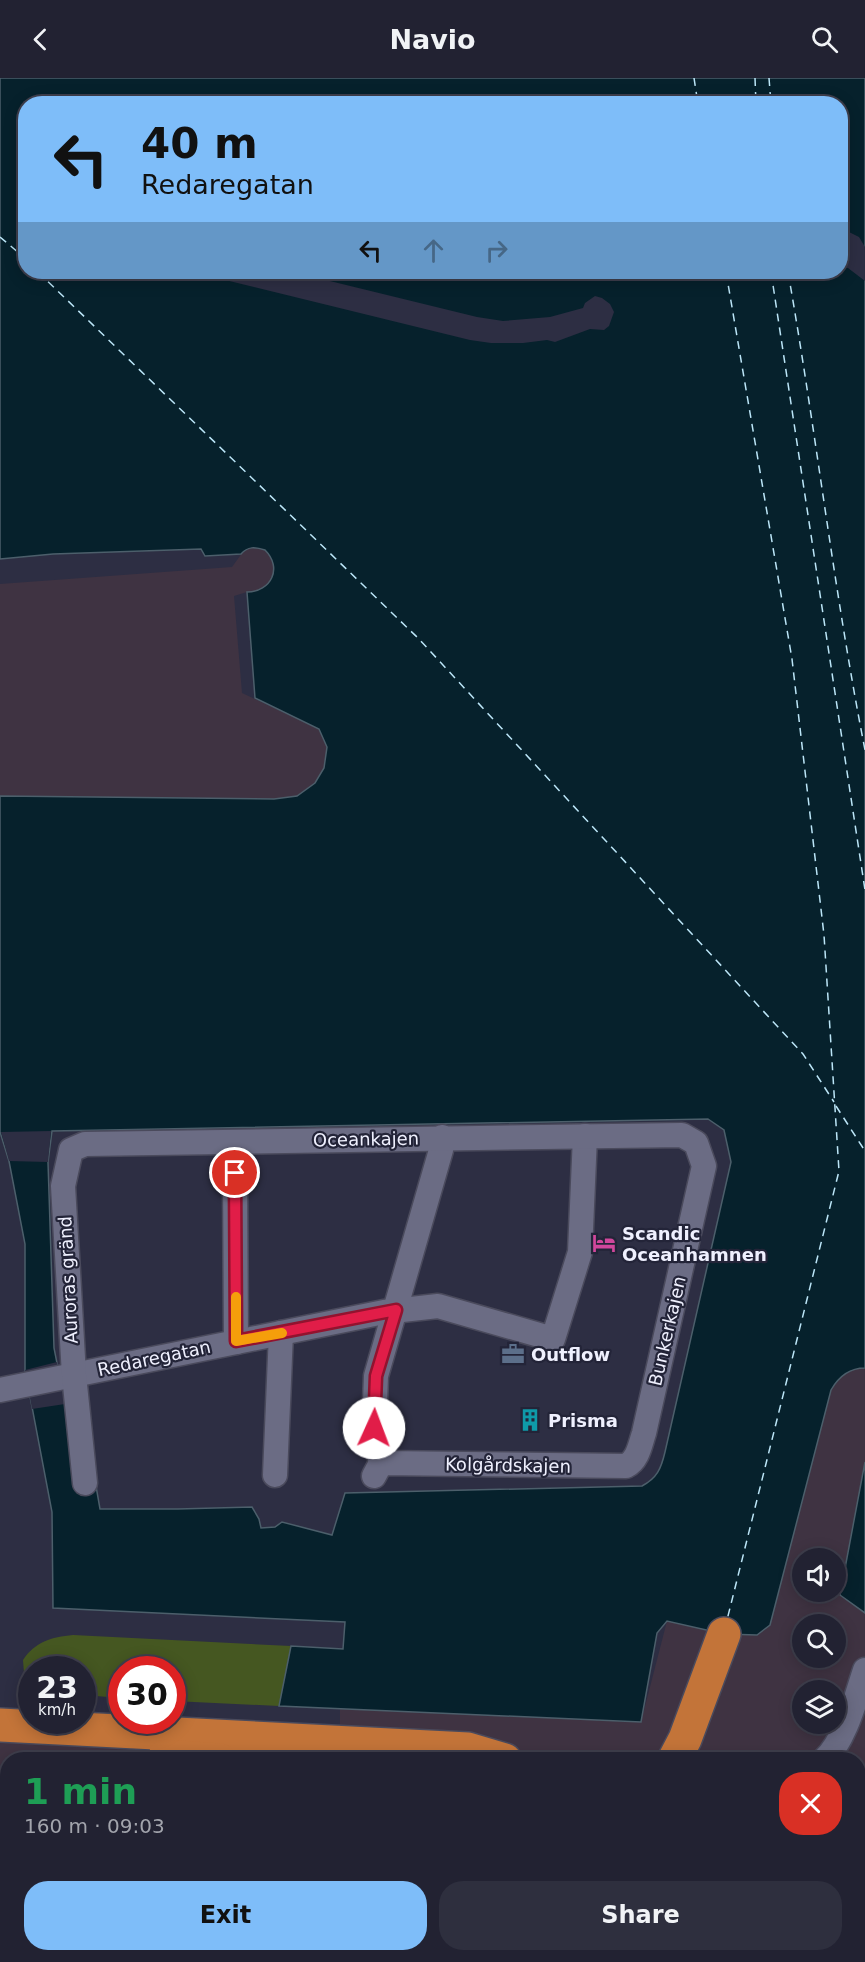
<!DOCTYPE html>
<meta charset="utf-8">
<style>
:root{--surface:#222232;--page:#2e2f3e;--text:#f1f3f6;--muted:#a2a4ac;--line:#3f3f4d;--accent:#7ebdf9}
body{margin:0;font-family:"DejaVu Sans",sans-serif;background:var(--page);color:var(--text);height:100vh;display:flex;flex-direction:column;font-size:22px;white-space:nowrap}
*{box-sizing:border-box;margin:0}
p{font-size:20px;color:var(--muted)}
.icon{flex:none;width:33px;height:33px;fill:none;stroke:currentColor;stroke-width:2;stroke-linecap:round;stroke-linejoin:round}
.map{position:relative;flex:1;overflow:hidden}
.panel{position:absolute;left:0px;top:1674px;width:866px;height:210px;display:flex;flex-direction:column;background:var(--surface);border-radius:24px 24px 0 0;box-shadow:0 3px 15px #0003,0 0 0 2px var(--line)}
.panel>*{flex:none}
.guide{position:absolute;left:18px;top:18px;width:830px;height:183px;border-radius:24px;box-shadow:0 3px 15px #0003,0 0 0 2px var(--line);background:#7ebdf9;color:#111;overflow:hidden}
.controls{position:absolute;left:792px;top:1470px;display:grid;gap:12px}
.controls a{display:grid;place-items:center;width:54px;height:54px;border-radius:50%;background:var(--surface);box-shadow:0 3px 15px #0003,0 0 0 2px var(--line);font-size:30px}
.speed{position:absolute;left:18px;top:1578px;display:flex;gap:12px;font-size:30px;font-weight:700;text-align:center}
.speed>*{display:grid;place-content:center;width:78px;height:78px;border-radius:50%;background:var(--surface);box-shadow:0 3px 15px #0003,0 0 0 2px var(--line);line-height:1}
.speed small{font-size:15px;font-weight:400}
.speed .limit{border:9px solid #d22;background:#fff;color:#111}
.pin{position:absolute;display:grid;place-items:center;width:51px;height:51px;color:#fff;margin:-26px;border:3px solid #fff;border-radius:50%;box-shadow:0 2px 6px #0007}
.me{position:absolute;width:66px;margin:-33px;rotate:2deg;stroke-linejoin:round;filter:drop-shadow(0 0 4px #0008)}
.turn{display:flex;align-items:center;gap:21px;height:126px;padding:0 24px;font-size:27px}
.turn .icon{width:78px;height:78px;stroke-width:2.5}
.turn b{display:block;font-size:42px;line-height:51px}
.lanes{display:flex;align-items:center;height:57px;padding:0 24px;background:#0003;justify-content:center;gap:30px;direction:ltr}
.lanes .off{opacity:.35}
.round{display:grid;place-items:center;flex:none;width:63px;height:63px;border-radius:24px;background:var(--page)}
.summary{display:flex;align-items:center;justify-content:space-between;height:102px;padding:0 24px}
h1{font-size:36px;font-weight:600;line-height:45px;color:#1e9e55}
.button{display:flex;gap:12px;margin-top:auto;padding:12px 24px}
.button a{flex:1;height:69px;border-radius:24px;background:var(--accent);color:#111;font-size:24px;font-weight:600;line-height:69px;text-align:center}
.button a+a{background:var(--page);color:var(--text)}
header{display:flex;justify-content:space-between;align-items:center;height:78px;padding:0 24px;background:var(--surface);font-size:27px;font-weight:600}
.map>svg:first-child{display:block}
.industrial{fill:#3f3342;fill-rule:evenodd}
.green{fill:#455721}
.water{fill:#06212c;stroke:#4c5f6b;stroke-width:1.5;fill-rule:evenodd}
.pier{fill:#2d2e43}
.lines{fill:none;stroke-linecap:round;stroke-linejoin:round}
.ferry{stroke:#bce6f8;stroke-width:1.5;stroke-dasharray:8 6;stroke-linecap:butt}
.minor-casing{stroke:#4a4a5c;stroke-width:27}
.highway-casing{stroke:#4a4a5c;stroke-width:36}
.minor{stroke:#6b6c84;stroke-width:24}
.highway{stroke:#c37439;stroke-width:33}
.route-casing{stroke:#92132f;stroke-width:15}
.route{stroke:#e11d48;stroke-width:10}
.slow{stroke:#f59e0b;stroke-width:10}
.labels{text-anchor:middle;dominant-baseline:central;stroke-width:4.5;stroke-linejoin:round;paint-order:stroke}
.street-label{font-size:18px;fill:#eff0fe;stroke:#232438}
.poi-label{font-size:18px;font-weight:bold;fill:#eff0fe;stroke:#232438;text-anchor:start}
</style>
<header><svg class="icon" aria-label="back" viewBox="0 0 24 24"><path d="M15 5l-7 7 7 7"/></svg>Navio<svg class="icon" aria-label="search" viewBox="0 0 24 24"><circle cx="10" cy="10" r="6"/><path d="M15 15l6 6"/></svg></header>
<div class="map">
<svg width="865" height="1884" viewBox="0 0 865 1884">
<rect width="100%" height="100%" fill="#2d2e43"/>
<!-- industrial -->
<g class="industrial">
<path d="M252 469 265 472 269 476 273 484 274 493 273 502 268 507 255 514H247L234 518 242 615 319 651 327 669 324 690 315 705 297 718 274 721 0 718V506L232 489 245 471Z"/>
<path d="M853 1290H865V1384L840 1517 865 1535V1805L858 1804V1682H8L7 1866 0 1865V1633L340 1652V1630L641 1644 667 1543 724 1556 756 1557 770 1547 831 1312 841 1299ZM802 1480H836V1514H802ZM802 1546H836V1580H802ZM802 1612H836V1646H802Z"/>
<path d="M227 1877H448L368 1884Z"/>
</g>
<!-- green -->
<path class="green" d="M73 1557 291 1568 279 1628 173 1623 172 1592H122L121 1620 83 1617 82 1592H32L31 1603 24 1595 23 1582C35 1564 51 1559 73 1557Z"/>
<!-- water -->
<g class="water">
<path d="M0 0H865V1290C849 1290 839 1298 831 1312L770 1547 757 1557 724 1556 667 1543 657 1555 641 1644 279 1628 291 1568 343 1571 345 1544 53 1530 52 1434 25 1292V1166L9 1083 0 1054V718L274 721 297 718 315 705 324 690 327 669 319 651 255 620 247 514C271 514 283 490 265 472 255 469 248 468 241 476L205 478 201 471 53 476 0 481ZM26 26H840V194H26ZM708 1041 724 1052 731 1084 665 1374C661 1391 657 1400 642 1408L345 1415 332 1457 282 1444 275 1449 261 1450 259 1441 252 1429 178 1431H100L96 1408H76L65 1326 54 1270 48 1084 52 1053Z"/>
<path d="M865 1384V1535L840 1517Z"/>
</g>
<!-- pier -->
<g class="pier">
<path d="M847 153 859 159 865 169V203L848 190 840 189V154Z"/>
<path d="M207 194H293L477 239 503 243 550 239 583 230 585 225 595 218 602 220 610 226 614 234 609 248 604 252 590 251 555 264 547 262 523 265H491L470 262 217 200V201L206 198Z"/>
<path d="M51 1053 48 1084 9 1083 1 1054Z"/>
<path d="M57 1284 65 1326 32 1331 25 1292Z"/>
</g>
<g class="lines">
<!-- ferry -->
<g class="ferry">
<path d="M694 0 698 26"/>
<path d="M755 0 756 26"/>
<path d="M769 0 771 26"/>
<path d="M0 159 26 181"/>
<path d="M38 194 418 560 803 976 834 1024"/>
<path d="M726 194 792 581 824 857 839 1093 727 1542"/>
<path d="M771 194 865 812"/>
<path d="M788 194C816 353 834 514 865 672"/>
<path d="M836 1028 865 1073"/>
</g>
<!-- minor casing -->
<g class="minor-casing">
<g id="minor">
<path d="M235 1095 236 1264"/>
<path d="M0 1312 384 1234 438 1228 553 1261 580 1174 585 1058"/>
<path d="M381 1385 374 1350 376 1298 441 1072 442 1059"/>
<path d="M275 1397 281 1255"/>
<path d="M85 1405 74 1297 63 1108 71 1072 85 1066 682 1057 696 1065 704 1088 644 1355C640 1367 638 1382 626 1388L381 1385 374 1398"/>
<path d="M203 1674 321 1682"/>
<path d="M824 1682C845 1663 856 1619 865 1592"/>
<path d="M0 1751H8"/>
<path d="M0 1787H8"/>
<path d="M858 1792 865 1793"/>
<path d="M0 1830H8"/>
<path d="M0 1849 8 1850"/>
<path d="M0 1875H8"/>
<path d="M26 1876 55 1884"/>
<path d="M346 1876 447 1882"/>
</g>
</g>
<!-- highway casing -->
<g class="highway-casing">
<g id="highway">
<path d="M0 1647 468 1671 505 1682"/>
<path d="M165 1678 220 1682"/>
<path d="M674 1682 685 1661 724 1556"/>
<path d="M0 1812H8"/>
</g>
</g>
<!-- minor -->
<use href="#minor" class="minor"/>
<!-- highway -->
<use href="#highway" class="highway"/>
</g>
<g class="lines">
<!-- route casing -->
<g class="route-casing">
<path id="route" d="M235 1095 236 1263 396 1232 376 1298 374 1350"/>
</g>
<!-- route -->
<use href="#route" class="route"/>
<!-- slow -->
<path class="slow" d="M236 1219V1263L282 1255"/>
</g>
<!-- icons -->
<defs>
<g id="hotel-bare" transform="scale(1.8)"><path d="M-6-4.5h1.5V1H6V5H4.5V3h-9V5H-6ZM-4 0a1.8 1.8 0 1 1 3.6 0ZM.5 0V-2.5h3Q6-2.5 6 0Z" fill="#d1479c" stroke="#232438" stroke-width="2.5" paint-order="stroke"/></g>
<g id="office-bare" transform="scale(1.8)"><path d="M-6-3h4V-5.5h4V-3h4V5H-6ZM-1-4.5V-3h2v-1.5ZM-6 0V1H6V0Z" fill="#5c6f8a" stroke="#232438" stroke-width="2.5" paint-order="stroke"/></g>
<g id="building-bare" transform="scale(1.8)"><path d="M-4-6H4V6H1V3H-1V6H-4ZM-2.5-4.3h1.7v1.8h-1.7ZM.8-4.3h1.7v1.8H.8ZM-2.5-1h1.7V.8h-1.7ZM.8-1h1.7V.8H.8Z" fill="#0f9aa8" stroke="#232438" stroke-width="2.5" paint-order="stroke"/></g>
</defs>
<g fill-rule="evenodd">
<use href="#hotel-bare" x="604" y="1165"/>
<use href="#office-bare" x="513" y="1276"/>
<use href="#building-bare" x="530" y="1342"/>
</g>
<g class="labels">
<!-- street labels -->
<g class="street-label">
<text transform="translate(366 1061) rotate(-1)">Oceankajen</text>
<text transform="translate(68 1202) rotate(-93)">Auroras gränd</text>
<text transform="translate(667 1253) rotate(-77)">Bunkerkajen</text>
<text transform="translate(154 1280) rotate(-12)">Redaregatan</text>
<text transform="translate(508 1387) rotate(1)">Kolgårdskajen</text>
</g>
<!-- poi labels -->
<g class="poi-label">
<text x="622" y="1155">Scandic<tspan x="622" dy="21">Oceanhamnen</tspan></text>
<text x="531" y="1276">Outflow</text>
<text x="548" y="1342">Prisma</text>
</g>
</g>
</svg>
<div class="controls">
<a><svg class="icon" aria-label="sound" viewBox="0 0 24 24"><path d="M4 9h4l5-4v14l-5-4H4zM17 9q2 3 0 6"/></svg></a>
<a><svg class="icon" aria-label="search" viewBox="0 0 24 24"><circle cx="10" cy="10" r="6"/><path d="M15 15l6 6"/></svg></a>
<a><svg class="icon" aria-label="layers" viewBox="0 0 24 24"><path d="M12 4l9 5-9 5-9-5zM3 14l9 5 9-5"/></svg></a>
</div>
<div class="speed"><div>23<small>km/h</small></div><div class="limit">30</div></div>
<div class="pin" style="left:235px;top:1095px;background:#d93025"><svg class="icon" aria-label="arrive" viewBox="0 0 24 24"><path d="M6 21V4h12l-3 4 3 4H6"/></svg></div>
<svg class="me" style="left:374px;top:1350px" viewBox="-20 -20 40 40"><circle r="19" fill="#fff"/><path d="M0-13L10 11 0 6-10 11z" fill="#e11d48"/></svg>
<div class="guide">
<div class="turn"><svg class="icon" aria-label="left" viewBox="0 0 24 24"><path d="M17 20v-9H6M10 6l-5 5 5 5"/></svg><div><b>40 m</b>Redaregatan</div></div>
<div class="lanes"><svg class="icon" aria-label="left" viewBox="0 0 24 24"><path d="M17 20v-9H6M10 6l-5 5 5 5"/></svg><svg class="icon off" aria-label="ahead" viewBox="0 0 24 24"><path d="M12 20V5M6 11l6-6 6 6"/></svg><svg class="icon off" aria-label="right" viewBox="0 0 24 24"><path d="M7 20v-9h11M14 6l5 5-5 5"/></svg></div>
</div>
<section class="panel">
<div class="summary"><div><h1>1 min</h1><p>160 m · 09:03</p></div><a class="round" style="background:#d93025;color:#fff"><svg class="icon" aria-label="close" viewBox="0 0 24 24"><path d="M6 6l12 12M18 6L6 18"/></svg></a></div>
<div class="button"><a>Exit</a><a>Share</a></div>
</section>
</div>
